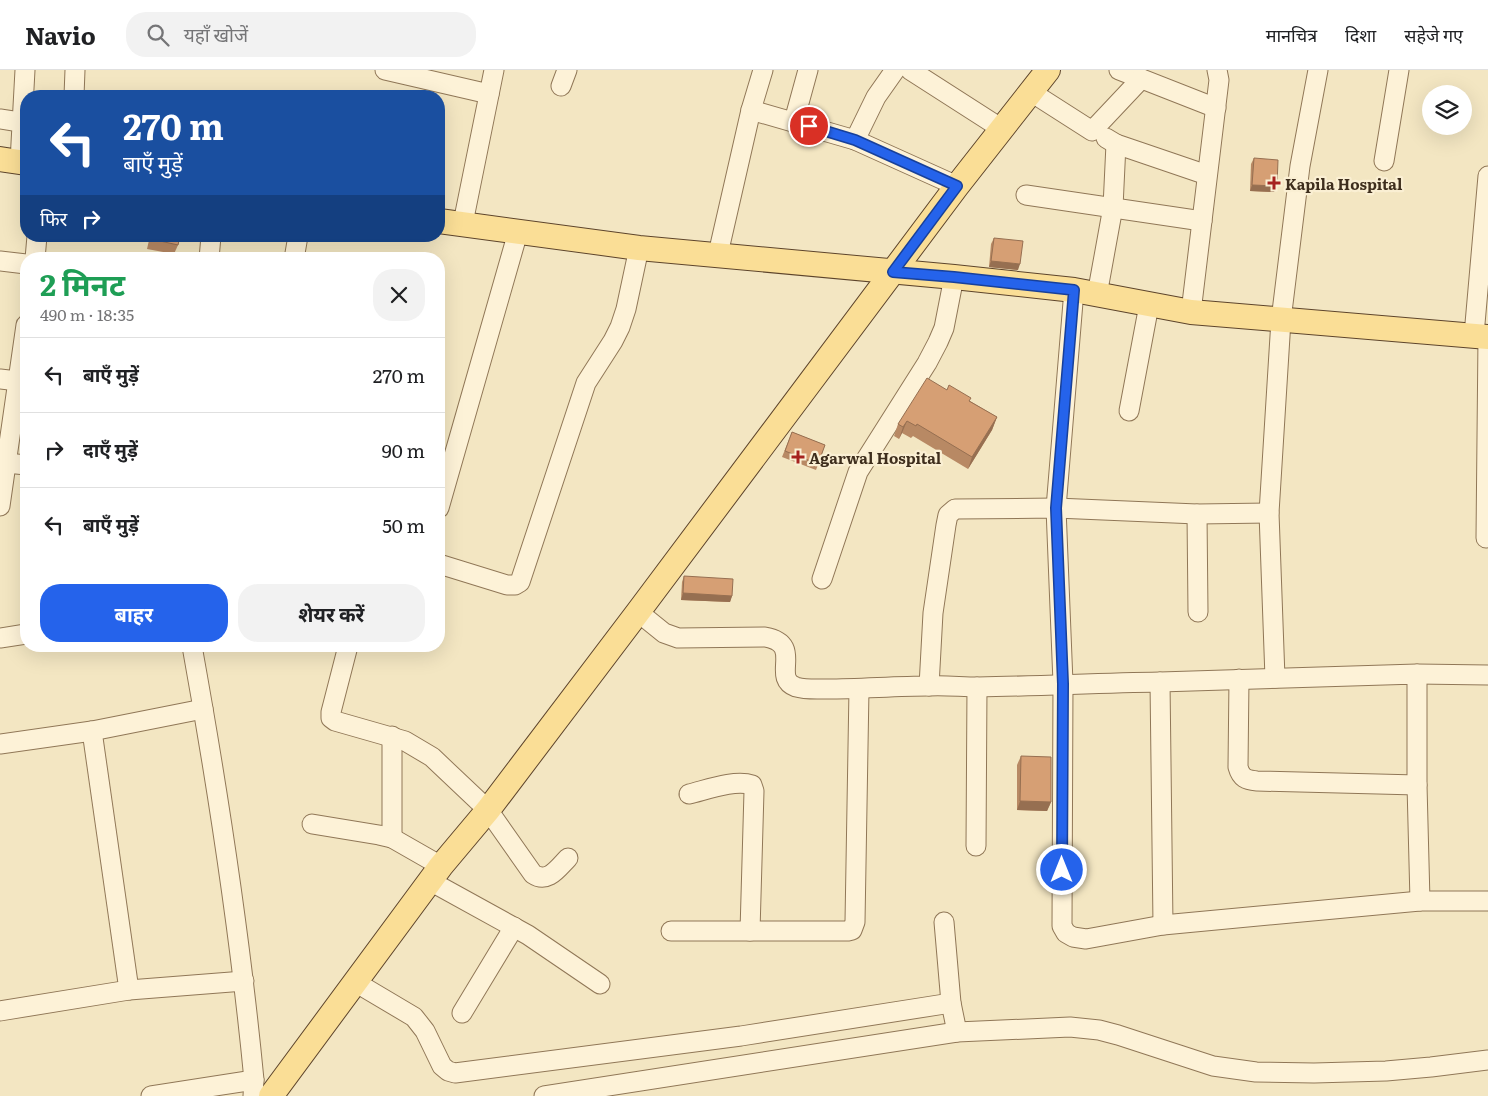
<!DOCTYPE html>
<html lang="hi">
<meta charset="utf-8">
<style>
:root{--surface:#fff;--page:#f2f2f2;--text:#202124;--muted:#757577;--line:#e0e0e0;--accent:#2563eb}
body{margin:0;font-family:Literata,"Noto Sans Devanagari",serif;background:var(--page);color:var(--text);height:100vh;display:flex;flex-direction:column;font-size:19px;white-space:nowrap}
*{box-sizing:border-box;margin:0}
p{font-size:16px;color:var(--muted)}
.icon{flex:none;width:28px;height:28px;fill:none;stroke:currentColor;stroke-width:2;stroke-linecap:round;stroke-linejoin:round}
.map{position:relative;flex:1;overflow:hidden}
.sheet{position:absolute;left:20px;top:182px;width:425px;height:400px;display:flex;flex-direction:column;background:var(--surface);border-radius:20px;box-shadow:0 5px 20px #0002}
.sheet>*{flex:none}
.banner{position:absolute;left:20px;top:20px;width:425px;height:152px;border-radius:20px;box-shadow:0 5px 20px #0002;background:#1a4fa0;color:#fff;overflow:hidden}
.controls{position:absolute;left:1422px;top:15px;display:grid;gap:10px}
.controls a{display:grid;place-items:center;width:50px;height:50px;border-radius:50%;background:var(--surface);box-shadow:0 5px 20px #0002;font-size:25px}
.pin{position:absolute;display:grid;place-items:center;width:42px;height:42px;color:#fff;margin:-21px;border:2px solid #fff;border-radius:50%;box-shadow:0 1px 5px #0007}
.me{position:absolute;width:55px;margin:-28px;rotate:0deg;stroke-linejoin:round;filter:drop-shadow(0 0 4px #0008)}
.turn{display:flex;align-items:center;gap:18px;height:105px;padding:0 20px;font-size:22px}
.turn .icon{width:65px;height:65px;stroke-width:2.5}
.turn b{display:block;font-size:35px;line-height:42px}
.then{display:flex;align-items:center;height:48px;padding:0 20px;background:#0003;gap:10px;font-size:19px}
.round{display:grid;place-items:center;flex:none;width:52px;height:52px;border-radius:20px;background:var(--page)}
.summary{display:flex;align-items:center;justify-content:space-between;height:85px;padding:0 20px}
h1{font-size:30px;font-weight:700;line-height:38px;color:#1e9e55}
.button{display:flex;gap:10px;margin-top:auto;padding:10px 20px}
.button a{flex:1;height:58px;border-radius:20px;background:var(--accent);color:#fff;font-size:20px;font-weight:700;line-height:58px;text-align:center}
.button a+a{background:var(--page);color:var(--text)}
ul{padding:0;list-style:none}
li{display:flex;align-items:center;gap:15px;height:75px;padding:0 20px;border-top:1px solid var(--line)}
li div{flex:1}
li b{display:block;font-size:19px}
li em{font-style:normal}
header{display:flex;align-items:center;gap:30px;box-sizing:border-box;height:70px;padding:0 25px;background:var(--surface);border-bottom:1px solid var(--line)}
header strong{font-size:24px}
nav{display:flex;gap:28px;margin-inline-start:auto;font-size:18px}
.search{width:350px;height:45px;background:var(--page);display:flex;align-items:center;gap:12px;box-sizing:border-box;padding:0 18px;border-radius:20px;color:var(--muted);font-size:19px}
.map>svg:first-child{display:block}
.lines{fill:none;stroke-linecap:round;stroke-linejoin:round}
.minor-casing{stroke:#907757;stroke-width:21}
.major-casing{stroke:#5d442b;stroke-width:26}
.minor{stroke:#fdf2d7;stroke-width:19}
.major{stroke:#fade96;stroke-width:24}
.wall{fill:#b88964}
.shaded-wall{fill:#966f51}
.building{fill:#d69f74;stroke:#966f51}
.route-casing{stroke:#184099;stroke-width:12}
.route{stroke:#2563eb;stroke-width:9}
.poi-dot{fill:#a6221f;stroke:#faefd3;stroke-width:2}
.labels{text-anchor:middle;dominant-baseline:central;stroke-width:4.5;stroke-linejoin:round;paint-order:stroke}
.poi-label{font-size:15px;font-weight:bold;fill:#3e2e1d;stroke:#faefd3;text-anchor:start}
</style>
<header>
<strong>Navio</strong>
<div class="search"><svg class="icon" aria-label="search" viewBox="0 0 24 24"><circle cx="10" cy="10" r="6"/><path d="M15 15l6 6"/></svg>यहाँ खोजें</div>
<nav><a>मानचित्र</a><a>दिशा</a><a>सहेजे गए</a></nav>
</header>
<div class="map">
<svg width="1488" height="1026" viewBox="0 0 1488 1026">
<rect width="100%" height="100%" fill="#f3e6c2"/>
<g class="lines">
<!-- minor casing -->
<g class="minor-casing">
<g id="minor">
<path d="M385 0 489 24"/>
<path d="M910 0 1002 59"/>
<path d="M1119 0 1216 38"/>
<path d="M561 16 567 0"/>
<path d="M1031 22 1092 61 1141 9"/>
<path d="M74 26 75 0"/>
<path d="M751 40 855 70 957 116"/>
<path d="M0 49 26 53"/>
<path d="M794 51 808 0"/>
<path d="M1106 68 1116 74 1207 105"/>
<path d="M855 70 876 27 895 0"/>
<path d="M1384 91 1399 0"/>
<path d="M20 92 25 0"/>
<path d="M1026 125 1202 151"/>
<path d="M463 153 494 0"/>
<path d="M718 184 751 40 763 0"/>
<path d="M35 189 37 166"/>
<path d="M209 189 211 166"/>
<path d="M294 189 298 166"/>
<path d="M0 191 26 194"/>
<path d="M1074 220 1056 438 1063 613 1062 856 1066 863 1073 867 1086 869 1163 855 1420 831"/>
<path d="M1097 225 1113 137 1116 74"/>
<path d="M1191 242 1219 10 1217 0"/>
<path d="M1474 265 1488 106"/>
<path d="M0 309 26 312"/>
<path d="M1129 341 1149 235"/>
<path d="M7 393 26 395"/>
<path d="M0 436 26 255"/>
<path d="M439 438 518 162"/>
<path d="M1197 444 1198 542"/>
<path d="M1486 468 1488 267"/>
<path d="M439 494 507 515H515L520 512 586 313 613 271 620 257 626 239 639 178"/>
<path d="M822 509 858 402 927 293 938 272 944 258 954 207"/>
<path d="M638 542 664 563 678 568 765 567C805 574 770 608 796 617 806 620 817 619 827 619 861 619 895 616 929 616 945 615 962 617 978 617 1039 616 1100 613 1160 612"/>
<path d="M0 568 26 564"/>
<path d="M192 576C218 720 240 864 254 1010L253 1026"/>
<path d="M348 576 331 642V648L335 651 405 671 432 687 488 740 533 804C548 814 558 798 568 788"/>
<path d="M1417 604 1488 605"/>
<path d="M1275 608 1269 443 1281 250 1300 96 1318 0"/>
<path d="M1239 609 1238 697C1241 708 1246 710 1257 711L1417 715"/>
<path d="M929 616 933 543 946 455 948 445 955 439 1056 438 1197 444 1269 443"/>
<path d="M92 661 129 920"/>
<path d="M392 666V768"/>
<path d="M0 674 92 661 203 639"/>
<path d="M689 724C706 720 735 709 752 715L754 721 750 861"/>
<path d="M312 754 379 765 392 768 441 796"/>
<path d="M976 776 977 617"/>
<path d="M430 811 528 865 600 914"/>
<path d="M944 852 951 933 957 962"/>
<path d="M1163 855 1160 612 1417 604V715L1420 831H1488"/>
<path d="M671 861H848L852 860 855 852 859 619"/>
<path d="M355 912 414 947 425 961 442 996 448 1001 455 1003 741 966 951 933"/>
<path d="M0 941 129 920 244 911"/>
<path d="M462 943 514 857"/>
<path d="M151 1026 254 1010"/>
<path d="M544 1026 957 962 1070 957 1099 960 1118 965 1213 996 1256 1002 1314 1003 1386 1001 1431 997 1488 990"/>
</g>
</g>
<!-- major casing -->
<g class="major-casing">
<g id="major">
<path d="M0 89 26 93"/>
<path d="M439 151 639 178 954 207 1074 220 1191 242 1488 267"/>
<path d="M271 1026 441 796 488 740 638 542 957 116 1048 0"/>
</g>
</g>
<!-- minor -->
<use href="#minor" class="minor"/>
<!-- major -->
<use href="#major" class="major"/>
</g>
<!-- wall -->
<g class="wall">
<path d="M1254 88 1274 122 1250 121 1251 94Z"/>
<path d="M150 166H180L178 175 174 184 147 179Z"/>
<path d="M994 168 1018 200 989 197 991 174Z"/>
<path d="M947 320 970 331 997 347 992 360 968 399 913 366 911 368 902 363 899 369 894 366 898 354Z"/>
<path d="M792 362 825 375 816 400 782 387Z"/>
<path d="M684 506 732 526 730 532 681 530 682 512Z"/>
<path d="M1021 686 1051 732 1047 741 1017 740V695Z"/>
</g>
<!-- shaded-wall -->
<g class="shaded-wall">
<path d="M1252 115 1277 116 1274 122 1250 121Z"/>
<path d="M991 191 1020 194 1018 200 989 197Z"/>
<path d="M997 347 992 360 968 399 972 387Z"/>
<path d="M907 351 902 363 899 369 903 357Z"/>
<path d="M683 523 732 526 730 532 681 530Z"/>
<path d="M1020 731 1051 732 1047 741 1017 740Z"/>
</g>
<!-- building -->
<g class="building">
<path d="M1254 88 1278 90 1277 116 1252 115Z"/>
<path d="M151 166H180L178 175 151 169Z"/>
<path d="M994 168 1023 171 1020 194 991 191Z"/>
<path d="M927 308 947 320 949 315 971 328 969 331 997 347 972 387 917 354 916 356 907 351 903 357 898 354Z"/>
<path d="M792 362 825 375 818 394 785 381Z"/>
<path d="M684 506 733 509 732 526 683 523Z"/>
<path d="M1021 686 1051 687V732L1020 731Z"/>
</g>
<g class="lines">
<!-- route casing -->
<g class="route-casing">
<path id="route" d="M809 56 855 70 957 116 893 202 954 207 1074 220 1056 438 1063 614 1062 800"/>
</g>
<!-- route -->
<use href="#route" class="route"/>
</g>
<!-- markers -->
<g class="poi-dot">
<path d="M1271.5 105.5h5v5h5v5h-5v5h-5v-5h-5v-5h5z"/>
<path d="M795.5 379.5h5v5h5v5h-5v5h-5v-5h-5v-5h5z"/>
</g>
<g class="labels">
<!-- poi labels -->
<g class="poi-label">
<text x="1285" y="113">Kapila Hospital</text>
<text x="809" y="387">Agarwal Hospital</text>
</g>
</g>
</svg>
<div class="controls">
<a><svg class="icon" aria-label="layers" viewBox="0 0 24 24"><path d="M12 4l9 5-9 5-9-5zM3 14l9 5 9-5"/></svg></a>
</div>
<div class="pin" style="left:809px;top:56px;background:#d93025"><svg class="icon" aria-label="arrive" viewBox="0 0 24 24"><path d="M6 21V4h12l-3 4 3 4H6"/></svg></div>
<svg class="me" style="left:1062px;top:800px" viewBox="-20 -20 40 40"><circle r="17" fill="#2563eb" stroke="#fff" stroke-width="3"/><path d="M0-11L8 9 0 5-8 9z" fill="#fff"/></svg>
<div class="banner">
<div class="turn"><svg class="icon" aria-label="left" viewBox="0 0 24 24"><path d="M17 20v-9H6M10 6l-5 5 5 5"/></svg><div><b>270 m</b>बाएँ मुड़ें</div></div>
<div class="then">फिर<svg class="icon" aria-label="right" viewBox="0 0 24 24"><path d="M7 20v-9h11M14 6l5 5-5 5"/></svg></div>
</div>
<section class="sheet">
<div class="summary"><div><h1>2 मिनट</h1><p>490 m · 18:35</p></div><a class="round"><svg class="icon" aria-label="close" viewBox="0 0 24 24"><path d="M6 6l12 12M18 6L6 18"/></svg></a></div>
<ul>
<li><svg class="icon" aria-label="left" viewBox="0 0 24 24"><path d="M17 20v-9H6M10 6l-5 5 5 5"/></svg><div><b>बाएँ मुड़ें</b></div><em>270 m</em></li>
<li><svg class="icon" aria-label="right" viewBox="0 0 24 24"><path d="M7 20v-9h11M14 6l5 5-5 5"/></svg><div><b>दाएँ मुड़ें</b></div><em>90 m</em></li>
<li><svg class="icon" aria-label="left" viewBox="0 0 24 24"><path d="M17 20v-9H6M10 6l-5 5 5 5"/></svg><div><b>बाएँ मुड़ें</b></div><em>50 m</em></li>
</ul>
<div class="button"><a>बाहर</a><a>शेयर करें</a></div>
</section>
</div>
